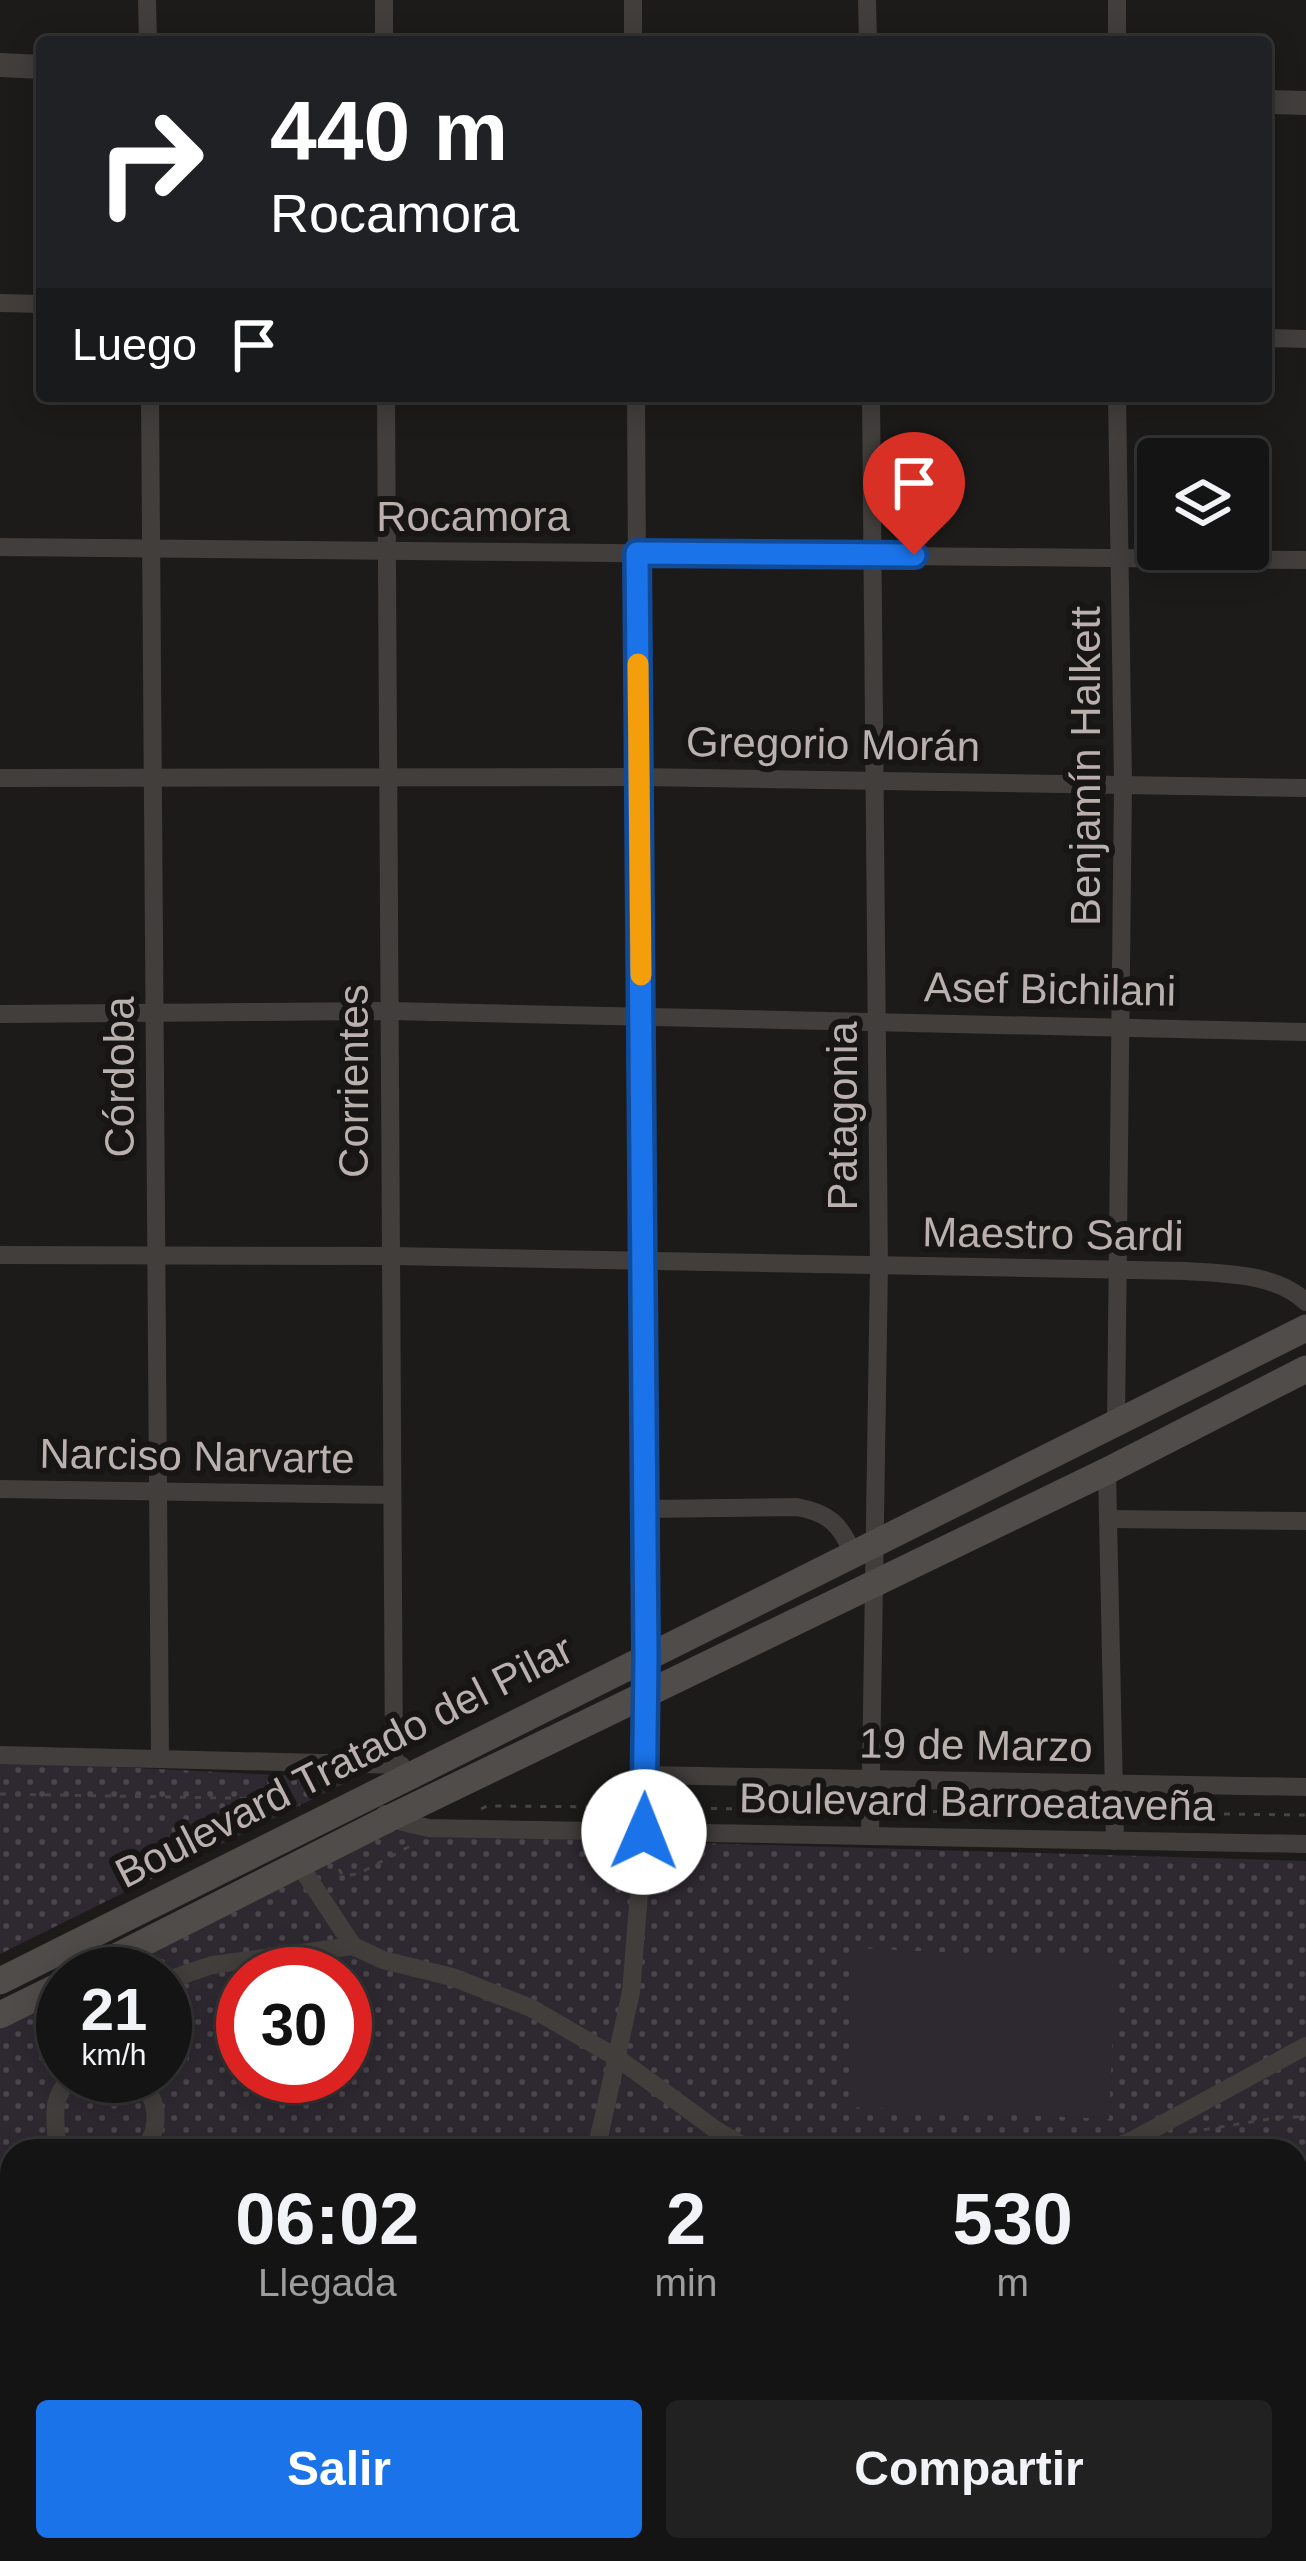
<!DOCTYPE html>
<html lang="es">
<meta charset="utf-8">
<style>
:root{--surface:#151414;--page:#222122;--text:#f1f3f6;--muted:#9d9ea0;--line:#343334;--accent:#1a73e8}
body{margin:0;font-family:Arial,sans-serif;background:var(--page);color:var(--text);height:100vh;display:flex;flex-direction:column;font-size:45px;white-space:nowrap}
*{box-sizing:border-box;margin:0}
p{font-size:39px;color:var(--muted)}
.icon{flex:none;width:66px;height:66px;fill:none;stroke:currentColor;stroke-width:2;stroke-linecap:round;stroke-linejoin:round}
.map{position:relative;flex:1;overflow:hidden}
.details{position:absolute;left:0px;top:2139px;width:1308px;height:423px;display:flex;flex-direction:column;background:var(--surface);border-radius:36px 36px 0 0;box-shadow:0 6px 30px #0003,0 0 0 3px var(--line)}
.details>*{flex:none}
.banner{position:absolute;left:36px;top:36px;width:1236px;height:366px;border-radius:12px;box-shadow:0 6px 30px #0003,0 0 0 3px var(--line);background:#202124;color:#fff;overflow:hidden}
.tools{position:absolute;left:1137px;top:438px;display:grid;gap:24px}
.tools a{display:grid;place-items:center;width:132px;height:132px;border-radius:12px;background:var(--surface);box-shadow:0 6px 30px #0003,0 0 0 3px var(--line);font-size:60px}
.speed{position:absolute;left:36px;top:1947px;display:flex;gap:24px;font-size:60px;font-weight:700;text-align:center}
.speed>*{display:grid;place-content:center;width:156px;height:156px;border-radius:50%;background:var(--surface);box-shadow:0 6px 30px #0003,0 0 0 3px var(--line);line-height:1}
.speed small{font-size:30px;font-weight:400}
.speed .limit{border:18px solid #d22;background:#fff;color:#111}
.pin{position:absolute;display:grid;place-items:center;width:102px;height:102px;color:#fff;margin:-123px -51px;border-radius:50% 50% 50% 0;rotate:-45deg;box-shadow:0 0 12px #0007}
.pin .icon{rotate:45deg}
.me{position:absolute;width:132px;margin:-66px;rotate:1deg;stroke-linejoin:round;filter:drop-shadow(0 0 9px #0008)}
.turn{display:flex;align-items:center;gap:42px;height:252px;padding:0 36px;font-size:54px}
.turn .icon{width:156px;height:156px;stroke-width:2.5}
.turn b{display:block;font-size:84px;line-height:102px}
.then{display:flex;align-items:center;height:114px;padding:0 36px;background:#0003;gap:24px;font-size:45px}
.eta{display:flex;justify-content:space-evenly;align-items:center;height:204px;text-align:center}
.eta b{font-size:72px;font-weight:600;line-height:84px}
.button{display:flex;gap:24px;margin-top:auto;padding:24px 36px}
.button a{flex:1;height:138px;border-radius:12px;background:var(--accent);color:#fff;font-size:48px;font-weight:600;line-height:138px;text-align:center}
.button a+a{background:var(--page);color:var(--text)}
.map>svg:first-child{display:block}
.park{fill:url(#park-dots);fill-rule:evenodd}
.garden{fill:#2e2931}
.water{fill:url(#water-waves)}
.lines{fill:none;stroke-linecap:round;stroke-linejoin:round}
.path{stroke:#474342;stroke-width:3;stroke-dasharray:6 9;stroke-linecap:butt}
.service{stroke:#413e3c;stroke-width:9}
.minor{stroke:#413e3c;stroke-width:18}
.tertiary{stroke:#413e3c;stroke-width:24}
.secondary{stroke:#504c4a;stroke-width:27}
.route-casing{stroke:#114b97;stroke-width:30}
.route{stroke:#1a73e8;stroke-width:21}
.slow{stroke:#f59e0b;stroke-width:21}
.labels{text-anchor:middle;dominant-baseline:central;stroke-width:12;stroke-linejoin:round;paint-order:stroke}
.street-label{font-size:42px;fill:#bab1ae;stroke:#171615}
</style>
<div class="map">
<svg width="1306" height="2561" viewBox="0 0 1306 2561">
<defs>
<pattern id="park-dots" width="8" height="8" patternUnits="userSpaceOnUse" patternTransform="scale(3)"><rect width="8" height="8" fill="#2e2931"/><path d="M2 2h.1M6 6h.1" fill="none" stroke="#4a464c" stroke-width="1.8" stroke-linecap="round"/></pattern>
<pattern id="water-waves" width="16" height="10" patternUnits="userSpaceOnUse" patternTransform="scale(3)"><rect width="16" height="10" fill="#4a3b3b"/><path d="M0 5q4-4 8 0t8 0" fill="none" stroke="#625555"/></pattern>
</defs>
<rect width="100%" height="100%" fill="#1c1b1a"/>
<!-- park -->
<g class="park">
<path d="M0 1761 317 1777 353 1779 0 1954Z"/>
<path d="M390 1830 432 1835 1306 1861V2203L1296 2204V2151H12V2550H270L247 2561H0V2024L63 1993V2076H165V1974H101ZM243 1974H345V2076H243Z"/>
<path d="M1296 2341H1306V2561H582L605 2550H1296Z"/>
</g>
<!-- garden -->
<path class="garden" d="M855 1948 1116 1960 1109 2119 848 2107Z"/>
<!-- water -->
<g class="water">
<path d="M1306 2203V2341H1296V2204Z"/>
<path d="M270 2550H605L582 2561H247Z"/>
</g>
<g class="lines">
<!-- path -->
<g class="path">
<path d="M0 1794 280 1799 300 1805"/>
<path d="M666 1808 848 1810"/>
<path d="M481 1809 487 1806 626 1807"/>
<path d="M888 1811 1094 1813"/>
<path d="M1134 1813 1306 1815"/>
<path d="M339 1869 343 1876 358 1874 414 1844"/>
<path d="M1189 2132 1282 2117H1306"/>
<path d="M1163 2151 1171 2143"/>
<path d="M197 2561 208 2550"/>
</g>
<!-- service -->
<g class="service">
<path d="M1296 2514 1306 2512"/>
<path d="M1038 2561 1104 2550"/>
</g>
<!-- minor -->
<g class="minor">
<path d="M147 0 148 42"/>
<path d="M384 0V42"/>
<path d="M633 0V42"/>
<path d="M867 0 868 42"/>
<path d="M1117 0V42"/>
<path d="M0 303 42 304"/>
<path d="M1266 338 1306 339"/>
<path d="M150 396 160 1758"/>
<path d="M386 396 394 1765"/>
<path d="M0 547 1306 560"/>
<path d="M0 778 639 777 1306 788"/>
<path d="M0 1014 389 1011 1306 1032"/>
<path d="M0 1255 391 1256 1186 1271C1225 1274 1276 1273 1306 1302"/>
<path d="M1116 1424 1123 783 1117 396"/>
<path d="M1107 1471 1115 1841"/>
<path d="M0 1489 392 1495"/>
<path d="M645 1509 797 1507C829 1513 840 1524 853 1553"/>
<path d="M1108 1519 1306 1521"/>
<path d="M0 1755 401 1765"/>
<path d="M645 1775 1306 1787"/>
<path d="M385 1814 388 1819 429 1828 1306 1844"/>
<path d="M870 1836 879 1267 871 396"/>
<path d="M299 1864 353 1946 383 1960 452 1977 531 2008 619 2059 716 2130 752 2151"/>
<path d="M165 1981 212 1965 353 1946"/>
<path d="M136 2076C159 2099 162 2124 144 2151"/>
<path d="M57 2151C57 2119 47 2101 73 2076"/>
<path d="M596 2151 631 1992 644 1832 636 396"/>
<path d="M1105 2151 1135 2139 1306 2046"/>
<path d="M0 2260 12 2261"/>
<path d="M116 2561 141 2550"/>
</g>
<!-- tertiary -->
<g class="tertiary">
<path d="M0 65 42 67"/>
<path d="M1266 102 1306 103"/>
</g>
<!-- secondary -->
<g class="secondary">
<path d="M82 1974 388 1819 1107 1471 1306 1369"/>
<path d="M0 1981 1306 1328"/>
<path d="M0 2015 63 1984"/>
</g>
</g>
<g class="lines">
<!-- route casing -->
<g class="route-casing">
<path id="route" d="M644 1832 646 1656 637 553 914 555"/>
</g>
<!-- route -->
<use href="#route" class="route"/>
<!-- slow -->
<path class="slow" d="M638 664 641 975"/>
</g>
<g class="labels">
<!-- street labels -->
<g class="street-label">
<text x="473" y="516">Rocamora</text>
<text transform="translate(833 744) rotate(1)">Gregorio Morán</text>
<text transform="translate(1085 766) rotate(-90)">Benjamín Halkett</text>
<text transform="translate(1050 989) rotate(1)">Asef Bichilani</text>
<text transform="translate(119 1077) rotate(-90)">Córdoba</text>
<text transform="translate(353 1081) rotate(-90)">Corrientes</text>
<text transform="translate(842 1116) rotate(-90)">Patagonia</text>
<text transform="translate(1053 1234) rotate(1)">Maestro Sardi</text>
<text transform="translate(197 1456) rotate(1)">Narciso Narvarte</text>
<text transform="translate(976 1745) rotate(1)">19 de Marzo</text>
<text transform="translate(344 1761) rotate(-27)">Boulevard Tratado del Pilar</text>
<text transform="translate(977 1802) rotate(1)">Boulevard Barroeataveña</text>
</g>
</g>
</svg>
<div class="tools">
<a><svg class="icon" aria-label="layers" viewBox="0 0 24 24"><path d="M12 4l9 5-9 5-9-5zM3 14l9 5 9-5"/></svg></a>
</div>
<div class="speed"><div>21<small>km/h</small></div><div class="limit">30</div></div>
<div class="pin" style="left:914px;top:555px;background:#d93025"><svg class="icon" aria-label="arrive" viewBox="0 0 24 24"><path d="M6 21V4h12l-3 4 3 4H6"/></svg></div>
<svg class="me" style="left:644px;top:1832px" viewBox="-20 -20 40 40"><circle r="19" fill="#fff"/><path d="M0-13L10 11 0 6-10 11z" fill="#1a73e8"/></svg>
<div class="banner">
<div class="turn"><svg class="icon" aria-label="right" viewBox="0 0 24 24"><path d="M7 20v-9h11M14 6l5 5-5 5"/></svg><div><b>440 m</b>Rocamora</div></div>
<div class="then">Luego<svg class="icon" aria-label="arrive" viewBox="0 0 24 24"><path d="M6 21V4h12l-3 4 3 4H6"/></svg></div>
</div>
<section class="details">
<div class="eta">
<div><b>06:02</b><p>Llegada</p></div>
<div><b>2</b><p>min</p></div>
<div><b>530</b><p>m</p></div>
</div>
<div class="button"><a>Salir</a><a>Compartir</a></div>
</section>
</div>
